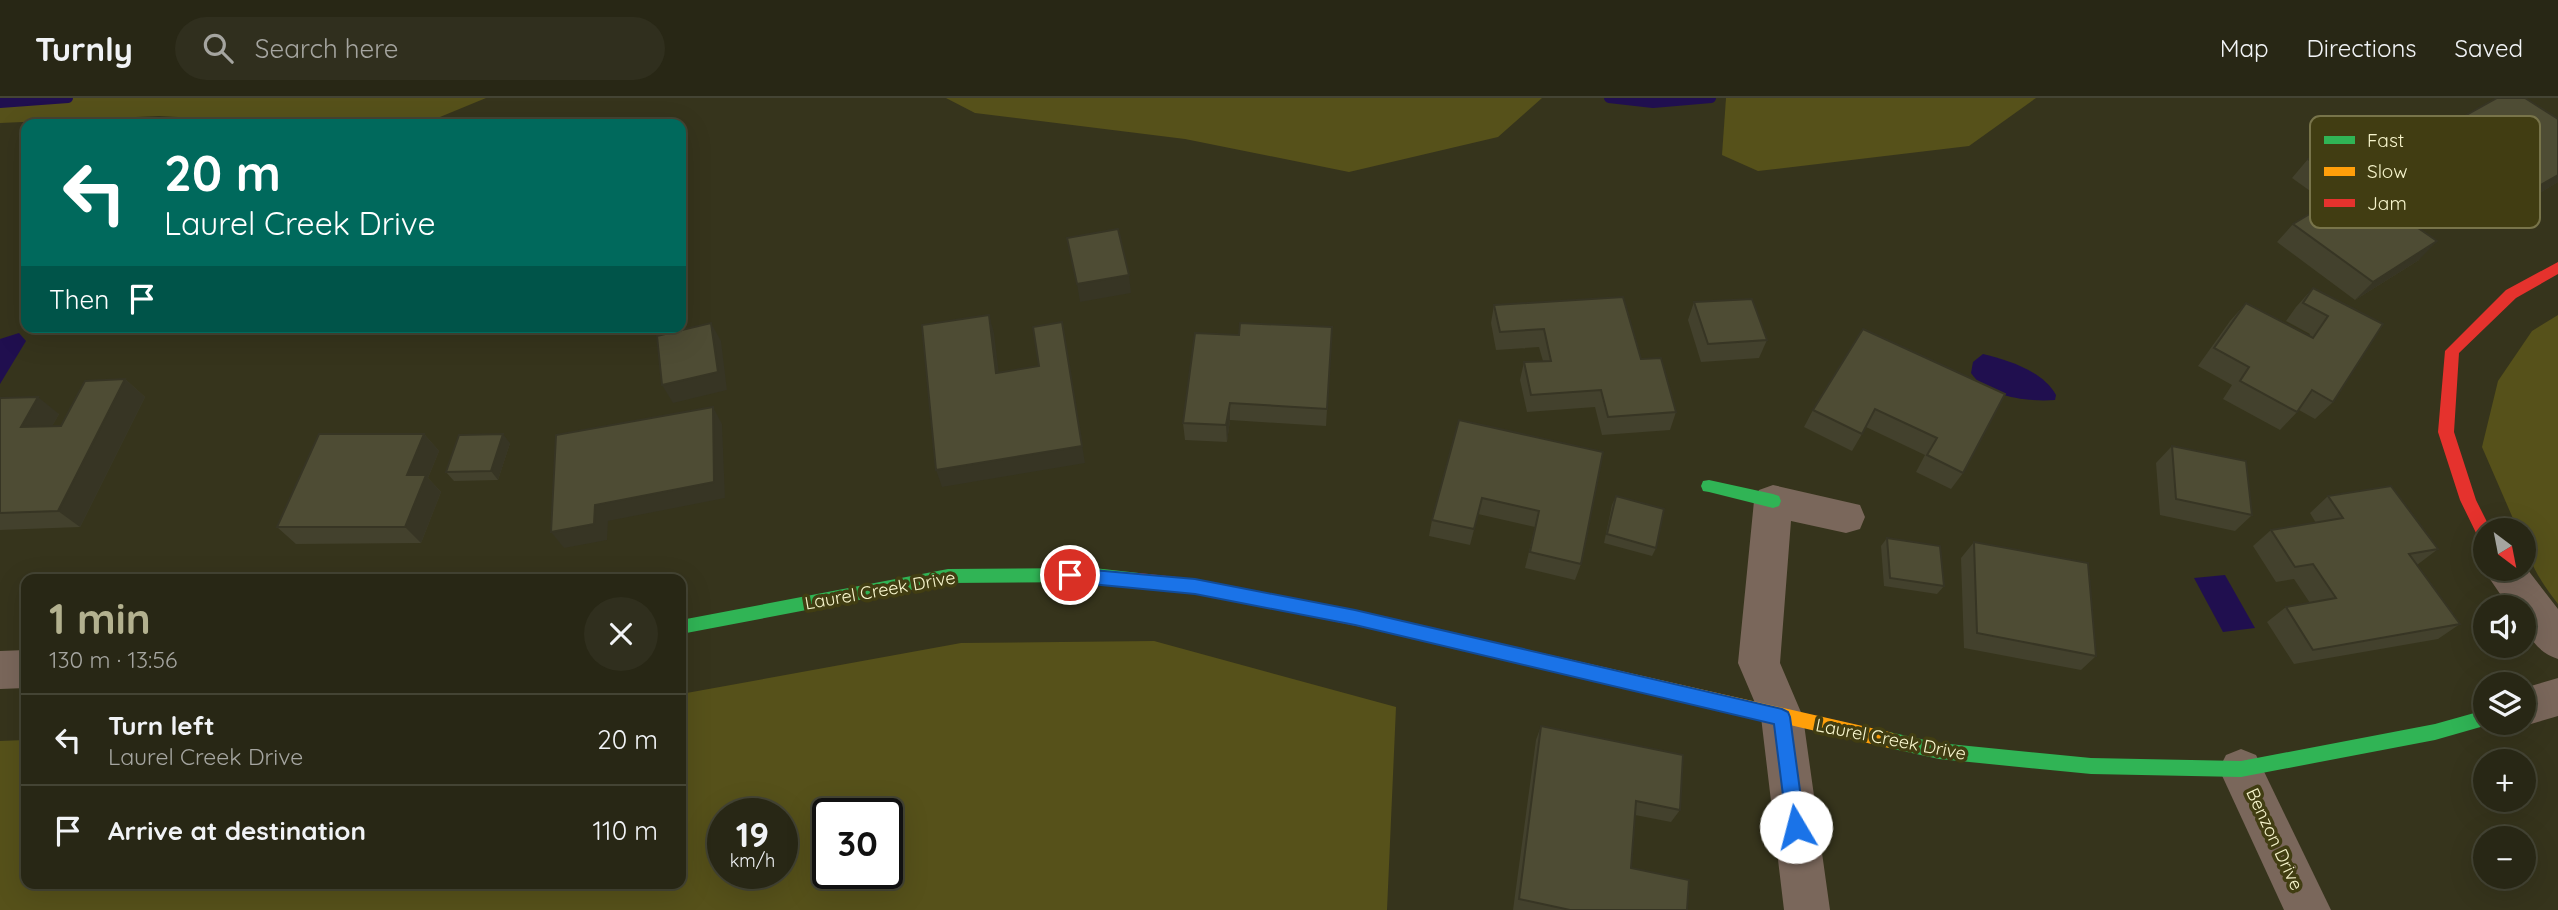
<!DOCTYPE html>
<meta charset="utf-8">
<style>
:root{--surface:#282715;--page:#302f1e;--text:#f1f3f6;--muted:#a5a5a0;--line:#444434;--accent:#b3b18f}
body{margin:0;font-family:Quicksand,sans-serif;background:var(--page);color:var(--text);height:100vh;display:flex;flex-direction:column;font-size:26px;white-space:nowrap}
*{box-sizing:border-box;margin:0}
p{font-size:23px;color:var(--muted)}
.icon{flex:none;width:38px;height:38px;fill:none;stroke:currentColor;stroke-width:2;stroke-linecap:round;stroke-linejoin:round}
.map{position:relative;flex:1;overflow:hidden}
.panel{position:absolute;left:21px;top:476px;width:665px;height:315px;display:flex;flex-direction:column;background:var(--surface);border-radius:14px;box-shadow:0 7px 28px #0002,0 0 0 2px var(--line)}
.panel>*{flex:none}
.guide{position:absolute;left:21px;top:21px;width:665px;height:214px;border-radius:14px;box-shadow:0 7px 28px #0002,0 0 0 2px var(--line);background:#00695c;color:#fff;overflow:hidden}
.needle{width:46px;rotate:148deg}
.tools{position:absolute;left:2473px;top:420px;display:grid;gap:14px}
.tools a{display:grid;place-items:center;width:63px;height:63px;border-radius:50%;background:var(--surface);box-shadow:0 7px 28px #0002,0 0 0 2px var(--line);font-size:35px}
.speed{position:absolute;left:707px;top:700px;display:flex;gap:14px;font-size:35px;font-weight:700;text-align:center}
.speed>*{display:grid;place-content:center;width:91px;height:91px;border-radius:50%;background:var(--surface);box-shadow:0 7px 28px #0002,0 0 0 2px var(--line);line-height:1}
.speed small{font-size:18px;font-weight:400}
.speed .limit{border:4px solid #111;border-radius:10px;background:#fff;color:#111}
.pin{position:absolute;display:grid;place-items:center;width:60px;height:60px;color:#fff;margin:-30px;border:4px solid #fff;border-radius:50%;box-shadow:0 2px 7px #0007}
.me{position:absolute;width:77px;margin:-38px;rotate:352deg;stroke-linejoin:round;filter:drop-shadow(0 0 5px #0008)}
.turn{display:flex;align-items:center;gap:24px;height:147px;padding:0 28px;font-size:32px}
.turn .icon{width:91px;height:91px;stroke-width:2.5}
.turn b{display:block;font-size:49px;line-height:60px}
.then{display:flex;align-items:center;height:66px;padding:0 28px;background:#0003;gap:14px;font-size:26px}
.round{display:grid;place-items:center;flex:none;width:74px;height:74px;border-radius:37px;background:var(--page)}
.headline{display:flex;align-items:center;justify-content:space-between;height:119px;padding:0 28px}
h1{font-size:42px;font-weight:700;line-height:52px;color:var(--accent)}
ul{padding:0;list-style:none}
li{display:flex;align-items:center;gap:21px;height:91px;padding:0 28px;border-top:2px solid var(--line)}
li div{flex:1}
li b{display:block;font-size:26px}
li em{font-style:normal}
header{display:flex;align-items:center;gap:42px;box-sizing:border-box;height:98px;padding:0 35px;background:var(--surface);border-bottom:2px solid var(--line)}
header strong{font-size:33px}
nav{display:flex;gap:38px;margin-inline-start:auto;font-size:24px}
.search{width:490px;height:63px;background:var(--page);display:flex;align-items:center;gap:18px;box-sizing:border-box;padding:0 24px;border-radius:38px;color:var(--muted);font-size:26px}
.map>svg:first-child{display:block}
.green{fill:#56511a;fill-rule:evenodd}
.water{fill:#200f4f}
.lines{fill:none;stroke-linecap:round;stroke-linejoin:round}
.stream{stroke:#200f4f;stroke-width:10}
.street{fill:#7a675b;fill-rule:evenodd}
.fast{fill:#30b455;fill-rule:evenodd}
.slow{fill:#ff9f0a;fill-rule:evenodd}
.jam{fill:#e5322d;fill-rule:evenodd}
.wall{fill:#43412d}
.shaded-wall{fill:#373524}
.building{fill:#4e4c34;stroke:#373524;stroke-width:2}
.route{fill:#1a73e8;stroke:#114b97;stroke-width:2}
.labels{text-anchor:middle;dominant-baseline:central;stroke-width:7;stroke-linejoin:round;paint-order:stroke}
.street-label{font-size:18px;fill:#f7f5cd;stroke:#413d12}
.key{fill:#413d12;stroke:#78744a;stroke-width:2}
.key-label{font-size:19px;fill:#f7f5cd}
</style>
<header>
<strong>Turnly</strong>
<div class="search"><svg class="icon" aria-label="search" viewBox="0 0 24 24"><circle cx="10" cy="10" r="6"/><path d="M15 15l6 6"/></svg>Search here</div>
<nav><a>Map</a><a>Directions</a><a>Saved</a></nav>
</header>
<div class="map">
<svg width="2558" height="812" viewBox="0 0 2558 812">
<rect width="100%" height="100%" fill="#36341c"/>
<!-- green -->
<g class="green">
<path d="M0 0H486L423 26H305L159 18 0 25Z"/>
<path d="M946 0H1542L1498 39 1349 74 1185 41 975 15Z"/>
<path d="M1726 0H2036L1969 48 1758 73 1722 57Z"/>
<path d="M2558 217V506C2542 485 2524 460 2524 432H2518L2482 349 2498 283 2532 233Z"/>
<path d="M1154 543 1396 609 1387 812H0V643L26 642V786H681V596L961 545ZM723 716H782V775H723ZM828 716H887V775H828Z"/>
</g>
<!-- water -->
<g class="water">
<path d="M19 235 26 243 0 286V241Z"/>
<path d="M1983 256C2008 262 2043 273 2056 297L2055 302C2027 304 1987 299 1971 275L1973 264Z"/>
<path d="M2225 477 2255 530 2223 534 2194 480Z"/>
</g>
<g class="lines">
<!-- stream -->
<g class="stream">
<path d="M1609 0 1653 5 1711 0"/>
<path d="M0 5 68 0"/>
</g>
<!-- street -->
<g class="street">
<path d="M1773 387 1860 407 1865 419 1860 431 1846 435 1791 423 1780 565 1803 619 1830 812H1784L1761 619 1738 565 1754 403 1759 392Z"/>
<path d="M2485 467V471H2524V467L2558 511V561C2534 553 2524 534 2524 509H2509L2483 471Z"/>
<path d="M26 552V590L0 591V553Z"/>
<path d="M2558 580V618L2524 628 2515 625H2524V590Z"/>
<path d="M2241 651 2256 657 2331 812H2284L2219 671 2226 657Z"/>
</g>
<!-- fast -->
<g class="fast">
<path d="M1709 382 1773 396 1779 398 1781 403 1779 408 1773 410 1709 394 1703 393 1701 388 1703 383Z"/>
<path d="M1094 470 1139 475 1145 477 1147 482 1145 487 1139 489 1094 484 948 485 681 536V522L948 471Z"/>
<path d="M2485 612V625L2491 626 2435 642 2241 679 2091 676 1939 661 1889 650 1883 648 1880 642 1883 636 1889 634 1939 645 2091 660 2241 663 2435 626Z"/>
</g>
<!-- slow -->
<path class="slow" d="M1401 523 1889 634 1895 636 1898 642 1895 648 1889 650 1401 537 1395 535 1393 530 1395 525Z"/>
<!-- jam -->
<g class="jam">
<path d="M2558 164V176L2516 200 2459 255 2454 334 2476 402 2491 432H2485V443L2479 441 2460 402 2438 334 2445 253 2506 192Z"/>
<path d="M1139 475 1195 481 1401 523 1407 525 1409 530 1407 535 1401 537 1195 495 1139 489 1133 487 1131 482 1133 477Z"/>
</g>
</g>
<!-- wall -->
<g class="wall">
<path d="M2497 0 2558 84 2514 110 2460 73 2437 87 2401 63 2418 44Z"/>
<path d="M2308 61 2407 107 2395 114 2419 162 2355 202 2277 144 2293 126 2327 105 2292 80Z"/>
<path d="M2313 190 2383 226 2333 304 2315 321 2299 312 2280 332 2223 301 2232 287 2198 268 2230 223 2246 205 2309 238 2310 236 2286 223 2296 209Z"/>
<path d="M1694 204 1767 242 1759 260 1701 264 1688 222Z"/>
<path d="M1494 207 1641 261 1676 314 1670 332 1602 337 1595 309 1527 314 1520 282 1524 264 1543 263 1539 249 1496 252 1491 225Z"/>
<path d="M1332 229 1326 328 1230 322 1227 344 1185 342 1183 325 1239 237Z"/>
<path d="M1863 231 1963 375 1951 391 1916 374 1925 357 1866 329 1852 353 1804 329 1813 312Z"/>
<path d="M125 281 145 299 80 429 0 432V300L59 316 52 328H61Z"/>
<path d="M1459 322 1603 354 1581 466 1575 482 1525 470 1535 429 1478 416 1470 447 1429 438 1432 422Z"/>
<path d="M424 336 439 353 428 380 441 394 421 445 296 446 277 429Z"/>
<path d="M510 345 498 382 454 383 446 374Z"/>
<path d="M2172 348 2252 417 2235 433 2160 417 2156 365Z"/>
<path d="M1616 398 1656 450 1652 458 1604 445 1612 407Z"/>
<path d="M2328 398 2438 451 2417 467 2460 526 2438 541 2294 566 2267 524 2286 509 2310 505 2294 481 2276 484 2253 448 2271 432 2316 425 2310 415Z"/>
<path d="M1887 440 1944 488 1937 496 1884 488 1881 448Z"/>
<path d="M1974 444 2096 558 2081 572 1964 550 1961 460Z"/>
<path d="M1541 628 1680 712 1671 724 1635 717 1631 770 1687 812H1513L1536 642Z"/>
</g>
<!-- shaded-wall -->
<g class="shaded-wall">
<path d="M2478 54 2460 73 2437 87 2455 68Z"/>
<path d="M2558 77V84L2514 110 2534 91Z"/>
<path d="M2425 88 2407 107 2371 128 2389 110Z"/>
<path d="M2437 143 2419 162 2355 202 2373 184Z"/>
<path d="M1129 177 1131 195 1080 204 1077 186Z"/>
<path d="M989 217 994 235 1001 293 996 275Z"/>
<path d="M1062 224 1085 365 942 389 936 372 1082 348Z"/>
<path d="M711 225 721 243 727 292 673 305 662 287Z"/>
<path d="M125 281 145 299 80 429 58 413Z"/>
<path d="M38 299 59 316 42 346 21 329Z"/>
<path d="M1230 305V322L1227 344 1226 327Z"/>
<path d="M713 309 722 326 725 400 608 423 607 442 564 450 551 434 595 407Z"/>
<path d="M424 336 439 353 428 380 441 394 421 445 405 429 407 377Z"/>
<path d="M503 336 510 345 498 382 491 373Z"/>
</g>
<!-- building -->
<g class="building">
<path d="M2497 0H2525L2558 21V77L2534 91 2478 54 2455 68 2418 44Z"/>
<path d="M2350 37 2425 88 2389 110 2437 143 2373 184 2293 126 2351 91 2308 61Z"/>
<path d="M1118 131 1129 177 1077 186 1067 140Z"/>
<path d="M2313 190 2383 226 2333 304 2312 292 2297 314 2240 283 2249 269 2214 250 2246 205 2313 240 2328 218 2303 205Z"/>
<path d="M1623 199 1641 261 1661 260 1676 314 1608 319 1601 292 1531 297 1524 264 1551 263 1544 231 1500 234 1494 207Z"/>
<path d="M1752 201 1767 242 1708 246 1694 204Z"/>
<path d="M989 217 996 275 1039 268 1033 229 1062 224 1082 348 936 372 922 227Z"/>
<path d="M711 225 718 274 662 287 657 238Z"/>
<path d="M1240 225 1332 229 1327 311 1230 305 1226 327 1183 325 1195 235 1239 237Z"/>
<path d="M1863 231 2005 296 1963 375 1927 357 1937 340 1875 311 1862 336 1813 312Z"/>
<path d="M125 281 58 413 0 415V300L38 299 21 329 61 328 85 283Z"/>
<path d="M713 309 714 384 595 407 594 426 551 434 556 337Z"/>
<path d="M1459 322 1603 354 1581 466 1530 454 1539 413 1482 400 1474 431 1432 422Z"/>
<path d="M319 336H424L407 377H426L405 429H277Z"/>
<path d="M503 336 491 373 446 374 459 337Z"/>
<path d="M2172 348 2246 363 2252 417 2176 401Z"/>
<path d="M2391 388 2438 451 2409 456 2460 526 2313 552 2286 509 2336 500 2313 466 2295 469 2271 432 2343 420 2328 398Z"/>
<path d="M1616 398 1664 411 1656 450 1607 436Z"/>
<path d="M1887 440 1940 448 1944 488 1890 480Z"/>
<path d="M1974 444 2088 465 2096 558 1977 535Z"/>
<path d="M1541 628 1683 657 1680 712 1636 703 1631 770 1689 782 1687 812H1570L1519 801Z"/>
</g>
<!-- route -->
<path class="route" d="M1070 470 1195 481 1355 512 1782 611 1788 614 1790 619 1805 729 1803 736 1796 738 1790 736 1787 729 1774 626 1355 527 1195 496 1070 484 1062 477Z"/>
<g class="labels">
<!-- street labels -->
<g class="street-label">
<text transform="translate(880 492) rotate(-10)">Laurel Creek Drive</text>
<text transform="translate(1891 641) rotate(11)">Laurel Creek Drive</text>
<text transform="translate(2275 741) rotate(65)">Benzon Drive</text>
</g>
</g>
<!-- legend -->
<rect x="2310" y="18" width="230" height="112" rx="10" class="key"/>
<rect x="2324" y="38" width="31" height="8" fill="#30b455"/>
<rect x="2324" y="69" width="31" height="9" fill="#ff9f0a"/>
<rect x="2324" y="101" width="31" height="8" fill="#e5322d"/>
<g class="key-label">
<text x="2367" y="49">Fast</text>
<text x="2367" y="80">Slow</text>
<text x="2367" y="112">Jam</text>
</g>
</svg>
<div class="tools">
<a><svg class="needle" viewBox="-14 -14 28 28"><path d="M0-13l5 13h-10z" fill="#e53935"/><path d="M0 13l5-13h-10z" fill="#a5a5a0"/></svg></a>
<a><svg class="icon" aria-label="sound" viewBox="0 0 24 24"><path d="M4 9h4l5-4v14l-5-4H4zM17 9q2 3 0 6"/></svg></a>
<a><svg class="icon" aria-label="layers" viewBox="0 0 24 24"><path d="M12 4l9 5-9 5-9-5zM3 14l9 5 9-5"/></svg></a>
<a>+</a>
<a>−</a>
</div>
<div class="speed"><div>19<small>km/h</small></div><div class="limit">30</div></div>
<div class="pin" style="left:1070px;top:477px;background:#d93025"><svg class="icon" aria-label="arrive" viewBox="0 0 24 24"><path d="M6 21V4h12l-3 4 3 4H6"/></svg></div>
<svg class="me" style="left:1796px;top:729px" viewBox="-20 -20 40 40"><circle r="19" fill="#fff"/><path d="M0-13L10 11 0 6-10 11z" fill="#1a73e8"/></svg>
<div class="guide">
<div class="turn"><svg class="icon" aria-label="left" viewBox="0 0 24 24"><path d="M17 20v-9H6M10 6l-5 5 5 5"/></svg><div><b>20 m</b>Laurel Creek Drive</div></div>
<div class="then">Then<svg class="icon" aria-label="arrive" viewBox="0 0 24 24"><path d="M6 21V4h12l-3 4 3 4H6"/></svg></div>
</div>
<section class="panel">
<div class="headline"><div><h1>1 min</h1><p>130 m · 13:56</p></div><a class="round"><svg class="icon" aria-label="close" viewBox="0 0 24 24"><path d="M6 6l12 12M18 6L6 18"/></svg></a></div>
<ul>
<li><svg class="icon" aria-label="left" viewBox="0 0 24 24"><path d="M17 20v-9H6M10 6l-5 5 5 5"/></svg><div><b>Turn left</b><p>Laurel Creek Drive</p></div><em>20 m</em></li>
<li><svg class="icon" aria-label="arrive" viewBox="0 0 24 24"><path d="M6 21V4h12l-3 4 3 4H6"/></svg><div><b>Arrive at destination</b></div><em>110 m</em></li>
</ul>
</section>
</div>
